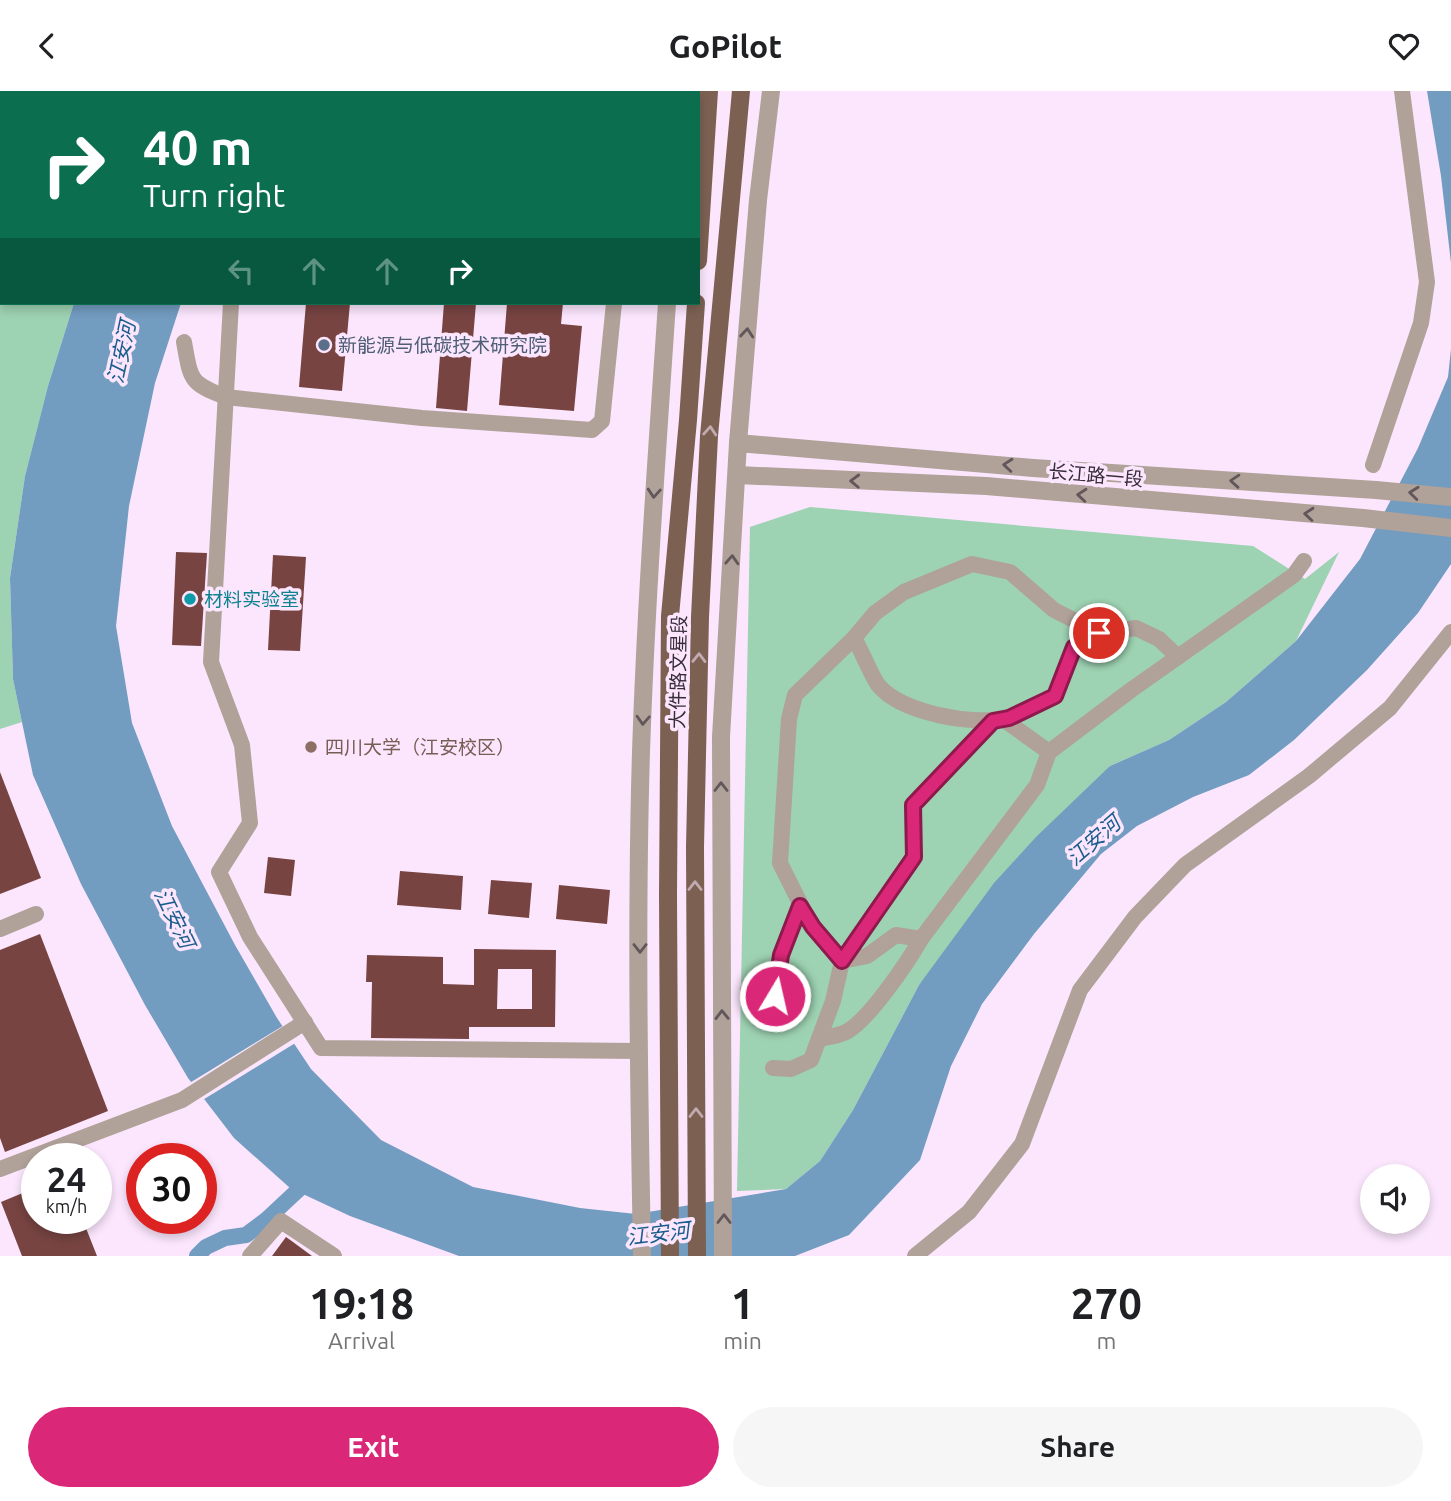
<!DOCTYPE html>
<meta charset="utf-8">
<style>
:root{--surface:#fff;--page:#f6f6f6;--text:#202124;--muted:#757577;--accent:#db2777}
body{margin:0;font-family:Ubuntu,"Noto Sans SC",sans-serif;background:var(--page);color:var(--text);height:100vh;display:flex;flex-direction:column;font-size:26px;white-space:nowrap}
*{box-sizing:border-box;margin:0}
p{font-size:23px;color:var(--muted)}
.icon{flex:none;width:38px;height:38px;fill:none;stroke:currentColor;stroke-width:2;stroke-linecap:round;stroke-linejoin:round}
.map{position:relative;height:1165px;overflow:hidden}
.sheet{display:flex;flex-direction:column;background:var(--surface);flex:1}
.sheet>*{flex:none}
.top-card{position:absolute;left:0px;top:0px;width:700px;height:214px;box-shadow:0 4px 10px #0003;background:#0b6e4f;color:#fff;overflow:hidden}
.buttons{position:absolute;left:1360px;top:1073px;display:grid;gap:14px}
.buttons a{display:grid;place-items:center;width:70px;height:70px;border-radius:50%;background:var(--surface);box-shadow:0 4px 10px #0003;font-size:35px}
.speed{position:absolute;left:21px;top:1052px;display:flex;gap:14px;font-size:35px;font-weight:700;text-align:center}
.speed>*{display:grid;place-content:center;width:91px;height:91px;border-radius:50%;background:var(--surface);box-shadow:0 4px 10px #0003;line-height:1}
.speed small{font-size:18px;font-weight:400}
.speed .limit{border:10px solid #d22;background:#fff;color:#111}
.pin{position:absolute;display:grid;place-items:center;width:60px;height:60px;color:#fff;margin:-30px;border:4px solid #fff;border-radius:50%;box-shadow:0 2px 7px #0007}
.me{position:absolute;width:77px;margin:-38px;rotate:9deg;stroke-linejoin:round;filter:drop-shadow(0 0 5px #0008)}
.turn{display:flex;align-items:center;gap:24px;height:147px;padding:0 28px;font-size:32px}
.turn .icon{width:91px;height:91px;stroke-width:2.5}
.turn b{display:block;font-size:49px;line-height:60px}
.lanes{display:flex;align-items:center;height:66px;padding:0 28px;background:#0003;justify-content:center;gap:35px;direction:ltr}
.lanes .off{opacity:.35}
.eta{display:flex;justify-content:space-evenly;align-items:center;height:119px;text-align:center}
.eta b{font-size:42px;font-weight:700;line-height:49px}
.action{display:flex;gap:14px;margin-top:auto;padding:14px 28px}
.action a{flex:1;height:80px;border-radius:42px;background:var(--accent);color:#fff;font-size:28px;font-weight:700;line-height:80px;text-align:center}
.action a+a{background:var(--page);color:var(--text)}
header{display:flex;justify-content:space-between;align-items:center;height:91px;padding:0 28px;background:var(--surface);font-size:32px;font-weight:700}
.map>svg:first-child{display:block}
.green{fill:#9dd2b2}
.water{fill:#729cc0}
.pier{fill:#fbe6fd}
.lines{fill:none;stroke-linecap:round;stroke-linejoin:round}
.canal{stroke:#729cc0;stroke-width:16}
.building{fill:#774442;fill-rule:evenodd}
.minor{stroke:#b0a199;stroke-width:16}
.tertiary{stroke:#b0a199;stroke-width:18}
.primary{stroke:#7c6153;stroke-width:18}
.oneway{stroke:#61565a}
.oneway2{stroke:#c2aab0}
.route-casing{stroke:#8e194d;stroke-width:18}
.route{stroke:#db2777;stroke-width:12}
.service-dot{fill:#5c6f8a;stroke:#fbe6fd;stroke-width:2.5}
.culture-dot{fill:#0f9aa8;stroke:#fbe6fd;stroke-width:2.5}
.education-dot{fill:#8d6e63;stroke:#fbe6fd;stroke-width:2.5}
.labels{text-anchor:middle;dominant-baseline:central;stroke-width:7;stroke-linejoin:round;paint-order:stroke}
.service-label{font-size:19px;fill:#4e5e75;stroke:#fbe6fd;text-anchor:start}
.street-label{font-size:19px;fill:#372d38;stroke:#fbe6fd}
.culture-label{font-size:19px;fill:#0d838f;stroke:#fbe6fd;text-anchor:start}
.education-label{font-size:19px;fill:#785e54;stroke:#fbe6fd;text-anchor:start}
.water-label{font-size:21px;font-style:italic;fill:#1a5c8c;stroke:#fbe6fd}
</style>
<header><svg class="icon" aria-label="back" viewBox="0 0 24 24"><path d="M15 5l-7 7 7 7"/></svg>GoPilot<svg class="icon" aria-label="heart" viewBox="0 0 24 24"><path d="M12 20l-8-8c-3-5 5-10 8-4 3-6 11-1 8 4z"/></svg></header>
<div class="map">
<svg width="1451" height="1165" viewBox="0 0 1451 1165">
<rect width="100%" height="100%" fill="#fbe6fd"/>
<!-- green -->
<g class="green">
<path d="M0 0 71 2H2V212H74L48 295 25 385 10 487 13 588 22 631 0 638Z"/>
<path d="M810 416 1253 455 1305 488 1339 461 1296 550 1226 611 1169 649 1110 675 919 894 853 1019 820 1070 786 1098 737 1100 750 436Z"/>
</g>
<!-- water -->
<g class="water">
<path d="M1427 0H1451V172L1441 85Z"/>
<path d="M74 212H181L155 292 129 415 116 535 132 632 172 735 235 854 277 927 311 978 381 1049 473 1096 580 1117 636 1123 786 1098 820 1070 853 1019 919 894 994 792 1036 746 1110 675 1169 649 1226 611 1296 550 1360 468 1418 357 1448 286 1451 258V473L1418 522 1367 579 1294 649 1249 684 1193 706 1137 735 1101 763 1034 843 982 913 951 975 920 1069 849 1144 795 1165H459L350 1125 290 1097 234 1047 188 987 145 914 81 793 33 684 13 588 10 487 25 385 48 295Z"/>
</g>
<!-- pier -->
<path class="pier" d="M286 933 297 951 201 1010 188 993Z"/>
<g class="lines">
<!-- canal -->
<path class="canal" d="M197 1165 206 1156 225 1147 246 1144 266 1129 312 1086"/>
</g>
<!-- building -->
<g class="building">
<path d="M306 212H350L342 300 299 296Z"/>
<path d="M444 212H476L467 320 436 317Z"/>
<path d="M507 212H563L561 233 582 235 574 320 499 314Z"/>
<path d="M176 461 207 462 201 555 172 554Z"/>
<path d="M273 464 306 466 300 560 268 559Z"/>
<path d="M0 681 41 787 0 803Z"/>
<path d="M268 766 295 769 291 805 264 802Z"/>
<path d="M400 780 463 785 461 819 397 814Z"/>
<path d="M491 789 532 792 529 827 488 823Z"/>
<path d="M559 794 610 799 607 833 556 828Z"/>
<path d="M40 843 108 1020 5 1061 0 1047V859Z"/>
<path d="M474 858 556 859 555 936H469V948L371 947 372 891H366L367 864 443 866V893L474 894ZM498 878H532V918H497Z"/>
<path d="M37 1096V1127H82L97 1165H22L1 1111Z"/>
<path d="M286 1146 293 1151 312 1165H272Z"/>
</g>
<g class="lines">
<!-- minor -->
<g class="minor">
<path d="M239 0V2"/>
<path d="M231 212 211 571 242 654 250 732 219 781 250 846 321 957 639 960"/>
<path d="M184 251C191 289 189 292 226 306L422 327 592 339 602 330 614 212"/>
<path d="M1373 374 1421 232 1427 191 1402 0"/>
<path d="M854 547C861 558 872 587 879 595 902 622 973 635 1006 627 1023 623 1040 612 1055 605L1074 556 1099 542"/>
<path d="M1003 628 1049 661"/>
<path d="M0 838 36 823"/>
<path d="M842 870 867 865 896 844 921 848 1037 694 1049 661 1131 599 1294 484 1304 470"/>
<path d="M842 870 914 766 913 714 993 630"/>
<path d="M748 899 763 905H775L781 864 800 815"/>
<path d="M819 948C827 946 838 945 846 941 868 930 908 871 921 848"/>
<path d="M773 977 791 978 811 969 833 910 842 870 812 836 780 772 789 628 795 604 854 547 875 522 904 501 972 473 1010 481 1054 519 1099 542 1136 537 1159 548 1178 566"/>
<path d="M0 1078 182 1009 305 931"/>
<path d="M250 1165 281 1130 334 1165"/>
<path d="M915 1165 969 1121 1022 1053 1080 899 1135 826 1185 774 1309 685 1390 617 1451 541"/>
</g>
<!-- tertiary -->
<g class="tertiary">
<path d="M688 2V0"/>
<path d="M738 352 1033 377 1376 399 1451 406"/>
<path d="M737 384 986 395 1363 427 1451 437"/>
<path d="M642 1165C639 997 636 829 641 661 646 511 657 361 667 212"/>
<path d="M723 1165 721 646 738 352 758 109 771 0"/>
</g>
<!-- primary -->
<g class="primary">
<path d="M698 170 709 0"/>
<path d="M670 1165 668 805 670 525 688 329 696 212"/>
<path d="M697 1165 695 756 700 526 709 345 741 0"/>
</g>
</g>
<!-- one-way arrows -->
<defs><path id="oneway-chevron" d="M-2-3.5L2.5 0L-2 3.5" fill="none" stroke-width="1.6" stroke-linecap="round" stroke-linejoin="round" transform="scale(1.75)"/></defs>
<g class="oneway">
<use href="#oneway-chevron" transform="translate(747 242) rotate(-85)"/>
<use href="#oneway-chevron" transform="translate(1008 374) rotate(-175)"/>
<use href="#oneway-chevron" transform="translate(855 390) rotate(-178)"/>
<use href="#oneway-chevron" transform="translate(1235 390) rotate(-176)"/>
<use href="#oneway-chevron" transform="translate(654 402) rotate(94)"/>
<use href="#oneway-chevron" transform="translate(1414 402) rotate(-174)"/>
<use href="#oneway-chevron" transform="translate(1082 404) rotate(-175)"/>
<use href="#oneway-chevron" transform="translate(1309 423) rotate(-175)"/>
<use href="#oneway-chevron" transform="translate(732 469) rotate(-87)"/>
<use href="#oneway-chevron" transform="translate(643 629) rotate(93)"/>
<use href="#oneway-chevron" transform="translate(721 696) rotate(-90)"/>
<use href="#oneway-chevron" transform="translate(640 857) rotate(90)"/>
<use href="#oneway-chevron" transform="translate(722 924) rotate(-91)"/>
<use href="#oneway-chevron" transform="translate(724 1128) rotate(-90)"/>
</g>
<g class="oneway2">
<use href="#oneway-chevron" transform="translate(710 340) rotate(-86)"/>
<use href="#oneway-chevron" transform="translate(699 567) rotate(-89)"/>
<use href="#oneway-chevron" transform="translate(695 795) rotate(-90)"/>
<use href="#oneway-chevron" transform="translate(696 1022) rotate(-90)"/>
</g>
<g class="lines">
<!-- route casing -->
<g class="route-casing">
<path id="route" d="M775 905 781 864 800 815 813 836 842 870 914 766 913 714 993 630 1009 627 1055 605 1074 556 1099 542"/>
</g>
<!-- route -->
<use href="#route" class="route"/>
</g>
<!-- markers -->
<circle class="service-dot" cx="324" cy="254" r="7"/>
<circle class="culture-dot" cx="190" cy="508" r="7"/>
<circle class="education-dot" cx="311" cy="656" r="7"/>
<g class="labels">
<!-- service labels -->
<g class="service-label">
<text x="338" y="254">新能源与低碳技术研究院</text>
</g>
<!-- street labels -->
<g class="street-label">
<text transform="translate(1096 384) rotate(5)">长江路一段</text>
<text transform="translate(678 581) rotate(-89)">大件路文星段</text>
</g>
<!-- culture labels -->
<g class="culture-label">
<text x="204" y="508">材料实验室</text>
</g>
<!-- education labels -->
<g class="education-label">
<text x="325" y="656">四川大学（江安校区）</text>
</g>
<!-- water labels -->
<g class="water-label">
<text transform="translate(121 261) rotate(-78)">江安河</text>
<text transform="translate(1093 749) rotate(-41)">江安河</text>
<text transform="translate(175 827) rotate(64)">江安河</text>
<text transform="translate(658 1142) rotate(-7)">江安河</text>
</g>
</g>
</svg>
<div class="buttons">
<a><svg class="icon" aria-label="sound" viewBox="0 0 24 24"><path d="M4 9h4l5-4v14l-5-4H4zM17 9q2 3 0 6"/></svg></a>
</div>
<div class="speed"><div>24<small>km/h</small></div><div class="limit">30</div></div>
<div class="pin" style="left:1099px;top:542px;background:#d93025"><svg class="icon" aria-label="arrive" viewBox="0 0 24 24"><path d="M6 21V4h12l-3 4 3 4H6"/></svg></div>
<svg class="me" style="left:775px;top:905px" viewBox="-20 -20 40 40"><circle r="17" fill="#db2777" stroke="#fff" stroke-width="3"/><path d="M0-11L8 9 0 5-8 9z" fill="#fff"/></svg>
<div class="top-card">
<div class="turn"><svg class="icon" aria-label="right" viewBox="0 0 24 24"><path d="M7 20v-9h11M14 6l5 5-5 5"/></svg><div><b>40 m</b>Turn right</div></div>
<div class="lanes"><svg class="icon off" aria-label="left" viewBox="0 0 24 24"><path d="M17 20v-9H6M10 6l-5 5 5 5"/></svg><svg class="icon off" aria-label="ahead" viewBox="0 0 24 24"><path d="M12 20V5M6 11l6-6 6 6"/></svg><svg class="icon off" aria-label="ahead" viewBox="0 0 24 24"><path d="M12 20V5M6 11l6-6 6 6"/></svg><svg class="icon" aria-label="right" viewBox="0 0 24 24"><path d="M7 20v-9h11M14 6l5 5-5 5"/></svg></div>
</div>
</div>
<section class="sheet">
<div class="eta">
<div><b>19:18</b><p>Arrival</p></div>
<div><b>1</b><p>min</p></div>
<div><b>270</b><p>m</p></div>
</div>
<div class="action"><a>Exit</a><a>Share</a></div>
</section>
